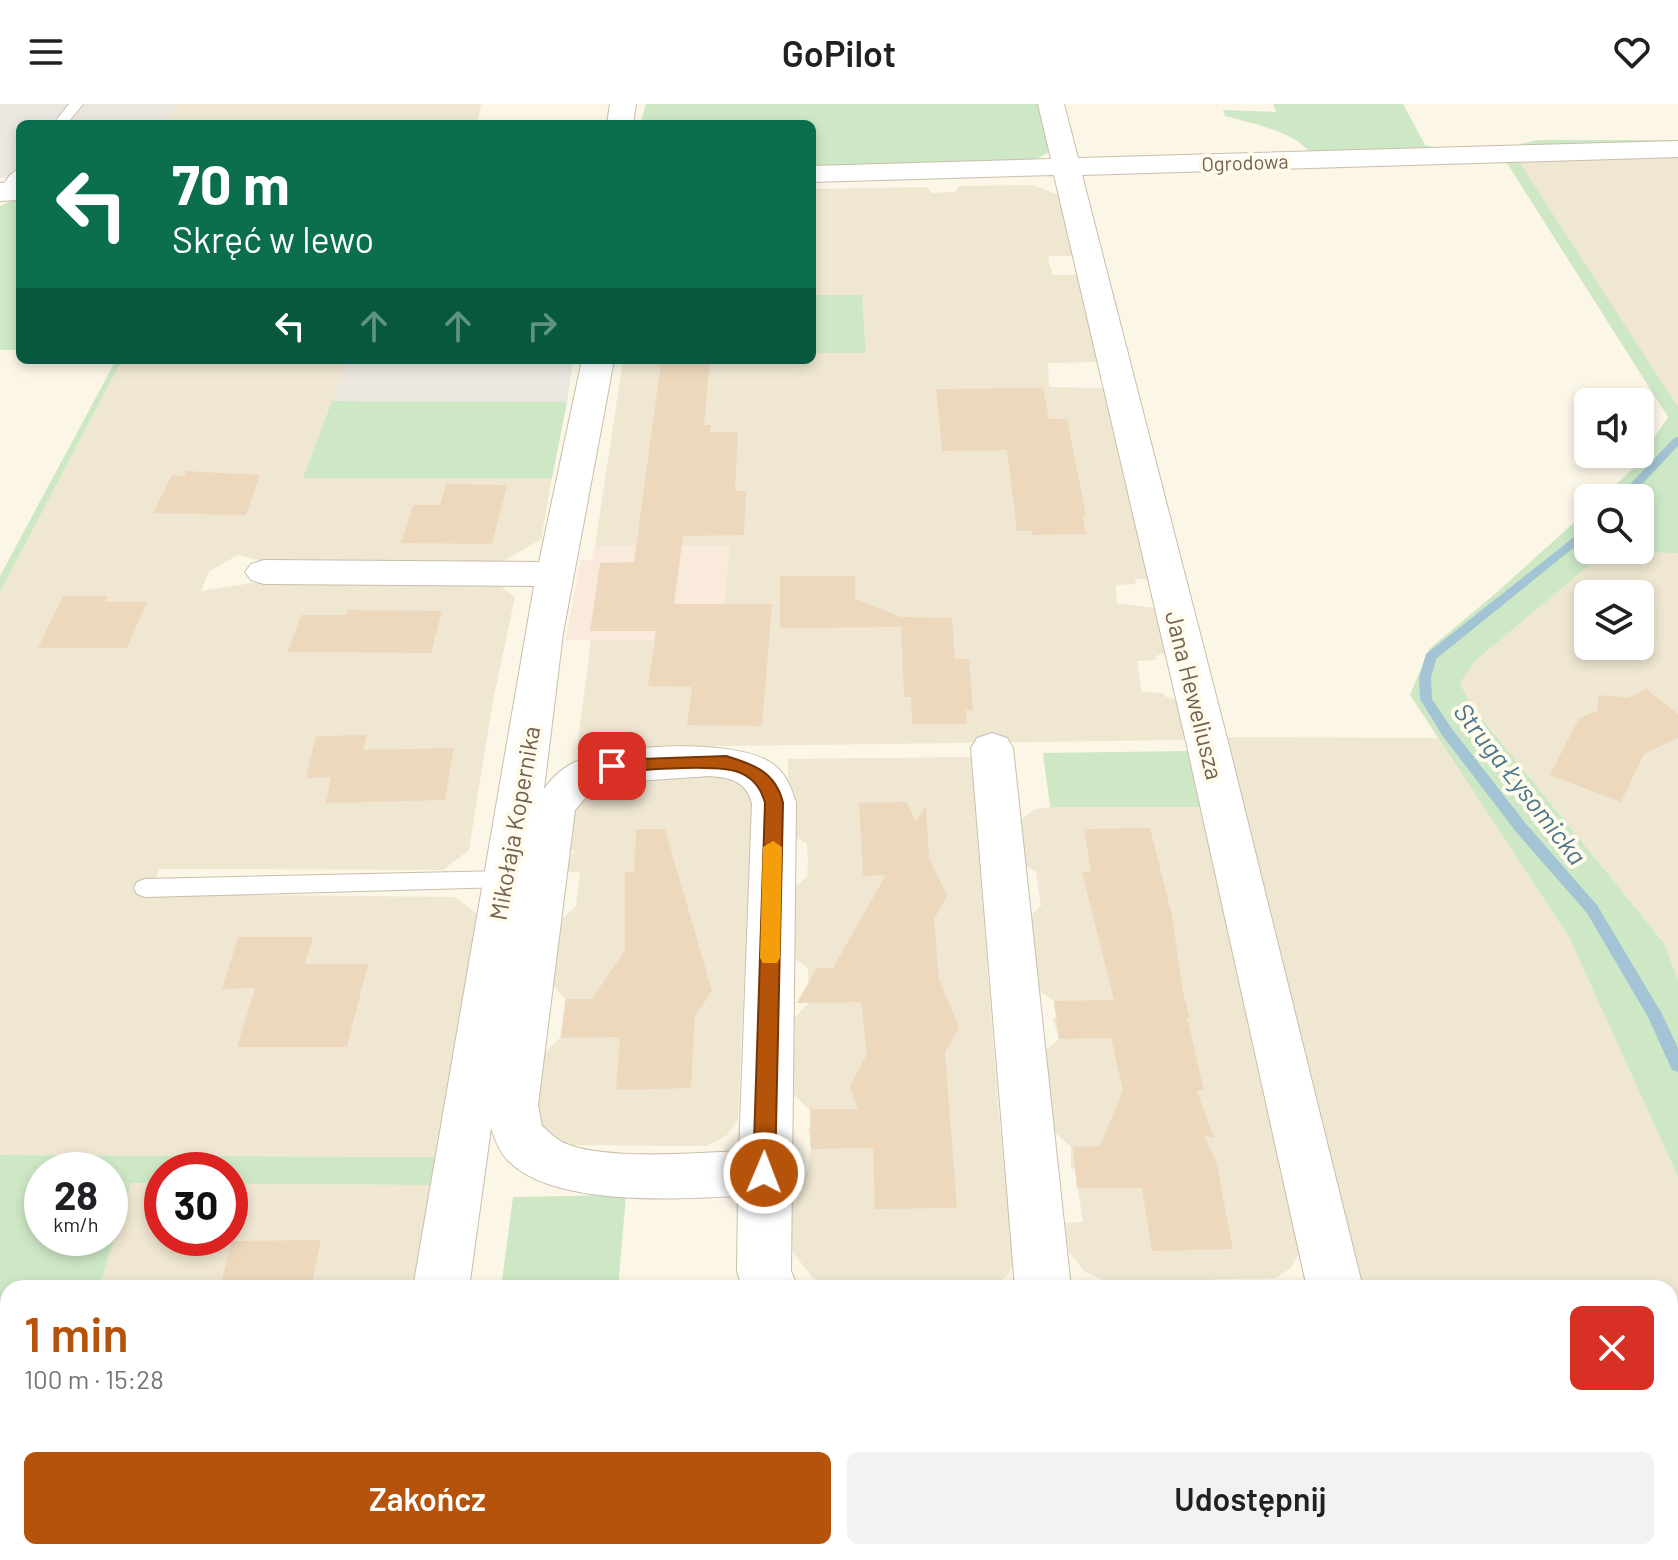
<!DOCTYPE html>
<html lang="pl">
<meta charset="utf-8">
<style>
:root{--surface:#fff;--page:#f2f2f2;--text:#202124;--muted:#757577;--accent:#b45309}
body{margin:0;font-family:Barlow,sans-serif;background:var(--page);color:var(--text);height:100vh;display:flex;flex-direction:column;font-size:30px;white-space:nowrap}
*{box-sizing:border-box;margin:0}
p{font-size:26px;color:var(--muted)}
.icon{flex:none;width:44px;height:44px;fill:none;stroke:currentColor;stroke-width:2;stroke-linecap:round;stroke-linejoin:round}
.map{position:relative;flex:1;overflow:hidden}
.drawer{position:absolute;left:0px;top:1176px;width:1678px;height:280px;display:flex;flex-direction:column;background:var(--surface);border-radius:24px 24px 0 0;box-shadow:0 4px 12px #0003}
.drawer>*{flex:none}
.guide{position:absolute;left:16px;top:16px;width:800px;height:244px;border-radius:12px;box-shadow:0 4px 12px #0003;background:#0b6e4f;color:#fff;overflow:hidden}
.buttons{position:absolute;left:1574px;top:284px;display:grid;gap:16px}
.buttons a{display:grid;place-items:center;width:80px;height:80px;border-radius:12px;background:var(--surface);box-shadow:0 4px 12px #0003;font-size:40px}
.speed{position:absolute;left:24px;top:1048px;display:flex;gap:16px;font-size:40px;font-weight:700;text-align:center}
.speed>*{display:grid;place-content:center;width:104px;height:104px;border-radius:50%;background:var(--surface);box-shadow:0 4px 12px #0003;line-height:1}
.speed small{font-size:20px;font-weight:400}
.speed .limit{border:12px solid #d22;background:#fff;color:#111}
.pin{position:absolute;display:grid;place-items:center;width:68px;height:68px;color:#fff;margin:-34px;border-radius:16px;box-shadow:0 4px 12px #0006}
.me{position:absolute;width:88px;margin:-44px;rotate:1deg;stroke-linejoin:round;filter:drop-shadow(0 0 6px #0008)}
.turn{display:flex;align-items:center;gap:28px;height:168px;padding:0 24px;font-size:36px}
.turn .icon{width:104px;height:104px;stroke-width:2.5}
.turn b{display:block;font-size:56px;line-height:68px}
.lanes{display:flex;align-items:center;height:76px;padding:0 24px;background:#0003;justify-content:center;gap:40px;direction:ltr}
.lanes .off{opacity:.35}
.round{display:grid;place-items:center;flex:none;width:84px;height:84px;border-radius:12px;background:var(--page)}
.overview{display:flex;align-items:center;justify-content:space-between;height:136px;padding:0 24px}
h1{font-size:48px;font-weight:600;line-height:60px;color:var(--accent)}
.primary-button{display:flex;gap:16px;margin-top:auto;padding:16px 24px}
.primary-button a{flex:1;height:92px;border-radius:12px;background:var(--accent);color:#fff;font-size:32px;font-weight:600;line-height:92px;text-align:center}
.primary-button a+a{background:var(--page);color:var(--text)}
header{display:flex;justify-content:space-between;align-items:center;height:104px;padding:0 24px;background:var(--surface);font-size:36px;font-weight:600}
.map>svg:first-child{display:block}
.residential{fill:#efe7d2;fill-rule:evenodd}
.commercial{fill:#faeadb}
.industrial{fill:#ebe7e0}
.green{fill:#cee8c6;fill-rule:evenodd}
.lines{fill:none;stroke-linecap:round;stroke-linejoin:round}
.stream{fill:#a3c4d4;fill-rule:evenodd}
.building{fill:#edd8be}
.lane-casing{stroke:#c9beab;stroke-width:2}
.street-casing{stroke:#c9beab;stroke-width:2}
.lane{fill:#fff;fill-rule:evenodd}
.street{fill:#fff;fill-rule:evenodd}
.route{fill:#b45309;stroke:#753606;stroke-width:2}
.slow{fill:#f59e0b}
.labels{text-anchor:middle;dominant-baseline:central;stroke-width:8;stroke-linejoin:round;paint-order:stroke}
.far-street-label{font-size:20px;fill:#73614d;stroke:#fefaec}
.street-label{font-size:24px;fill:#73614d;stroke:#fefaec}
.water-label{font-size:26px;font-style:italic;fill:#4b768b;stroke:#fefaec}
</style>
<header><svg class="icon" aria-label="menu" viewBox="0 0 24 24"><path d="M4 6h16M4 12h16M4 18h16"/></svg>GoPilot<svg class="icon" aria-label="heart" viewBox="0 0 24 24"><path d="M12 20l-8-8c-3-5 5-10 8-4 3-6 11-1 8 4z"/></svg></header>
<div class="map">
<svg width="1678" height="1456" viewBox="0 0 1678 1456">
<rect width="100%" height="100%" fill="#fbf6e6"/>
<!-- residential -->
<g class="residential">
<path d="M176 0H481L477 20H166Z"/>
<path d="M1678 53V303L1677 304 1518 56Z"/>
<path d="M1033 81 1061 92 1075 152H1049L1048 155 1053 171H1079L1099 258 1048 259 1049 283 1105 284 1149 475H1135L1136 480 1116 481 1117 499 1155 504 1165 549 1156 552 1157 556 1137 557 1142 588 1163 589 1164 592 1176 596 1185 636 577 644 591 536H721L729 442H595L623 256H812V249H866L862 191H812V85L926 83 932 89 955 88 959 82Z"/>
<path d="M122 256H347L304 374H552L541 435 498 460 272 459 238 451 209 467 201 487 266 477 495 478 515 493 492 602 469 746 443 766 159 765 151 790 455 793 481 813 438 1053 0 1051V488Z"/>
<path d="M1605 448 1678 449V876L1664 839 1473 604 1460 578 1475 557ZM1588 490H1640V542H1588Z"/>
<path d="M1226 633 1438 634 1569 833 1678 1073V1456H1430L1428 1448H1670V1184H1363Z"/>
<path d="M971 653 1000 1023 1015 1145 1013 1158 1008 1171 990 1184H834L812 1173 792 1147 789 1068H807L811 1045 808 1024H811L810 1006 785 983 786 922 809 899 808 864 788 849 789 788 807 773 808 758 807 740 788 729V655Z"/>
<path d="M711 672 736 678 752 693 738 1016 726 1032 706 1042 572 1041 558 1037 538 1017 539 954 560 934 563 913 565 895 549 877 557 820 576 802 578 785 580 769 561 767 563 757 576 747 563 746 570 702 611 674Z"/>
<path d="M1050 703H1202L1301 1145 1291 1164 1276 1174 1106 1178 1084 1167 1069 1148 1065 1119 1083 1118 1075 1065 1071 1064V1043L1046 1021 1037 954 1059 935 1053 914H1056L1054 897 1031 881 1024 818 1041 802 1036 768 1014 754V722L1033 706Z"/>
<path d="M131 1079H162V1134H230V1080L431 1081 414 1184H99Z"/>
<path d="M430 1448H1372L1374 1456H429Z"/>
</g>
<!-- commercial -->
<path class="commercial" d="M595 442H730L721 536H566L580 456H592Z"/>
<!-- industrial -->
<g class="industrial">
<path d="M0 0H176L166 20H20V73L0 74Z"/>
<path d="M347 256H573L567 298 332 297Z"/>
</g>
<!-- green -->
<g class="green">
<path d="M646 0H1040L1051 47 1031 58 812 64V20H640Z"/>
<path d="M1273 0H1403L1425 41 1437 44 1511 42 1538 36H1678V40L1319 50C1304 46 1304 40 1292 34 1271 23 1248 18 1225 12L1223 6 1276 8Z"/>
<path d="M1505 56H1518L1678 303V449L1605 448 1475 557 1460 579 1473 604 1664 839 1678 876V1073L1569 833 1410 591 1429 545 1495 490 1588 406V446H1640V394H1601L1634 364 1668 313Z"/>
<path d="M15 95H20V246H0V102Z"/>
<path d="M812 191H862L866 249H812Z"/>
<path d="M116 256H122L0 488V472Z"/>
<path d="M332 297 567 298 552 374H303Z"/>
<path d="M1188 647 1202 703H1050L1043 649Z"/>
<path d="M0 1051 438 1053 431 1081 230 1080V1066H162V1079H131L99 1184H8V1448H371L369 1456H0ZM42 1066H110V1134H42Z"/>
<path d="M626 1091 618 1184H501L513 1093Z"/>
</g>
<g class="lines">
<!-- stream -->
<g class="stream">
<path d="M1678 333V342L1629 394H1617L1674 334Z"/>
<path d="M1588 422V432L1436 555 1431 574 1432 595 1452 625 1527 721 1597 801 1662 910 1678 944V968L1672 966 1648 913 1587 809 1517 729 1442 631 1420 595 1419 574 1426 550Z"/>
</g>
</g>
<!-- building -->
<g class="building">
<path d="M661 258H710L704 321H711L710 328H738L735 387H746L744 431 683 432 674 500H772L762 622 687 621 692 583 648 582 656 527H590L600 459 634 458Z"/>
<path d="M1043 284 1049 315H1067L1086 412H1083L1086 430 1032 431V427H1017L1007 346 942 347 936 285Z"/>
<path d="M186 367 260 371 246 411 153 409 172 371 184 372Z"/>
<path d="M446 380 507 381 492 440 401 439 413 401H440Z"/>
<path d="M780 472H855V495L901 513 952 514 955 555H969L973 606H966L967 620H912L911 593H904L901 523 780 524Z"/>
<path d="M63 492H108L105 498H147L127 544H38Z"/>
<path d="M348 506 442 507 431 549 288 548 301 511H346Z"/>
<path d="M1646 585 1678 610V634L1644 650 1621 698 1550 671 1579 614 1598 607V591L1628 594Z"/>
<path d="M367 631 363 646 454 644 445 696 326 699 331 673 306 674 316 632Z"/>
<path d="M907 698 916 718 926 701 929 754 947 792 934 815 939 875 959 924 945 948 957 1104 875 1105 873 1044 811 1045 810 1005H858L850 982 867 950 861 898 797 899 817 864H833L886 771 863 772 859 699Z"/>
<path d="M1150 724 1172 812 1183 889 1190 914H1187L1204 986 1197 987 1214 1034 1204 1032 1216 1057 1233 1145 1152 1147 1142 1084H1077L1073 1043 1100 1042 1123 986 1111 934 1059 935 1054 897 1114 896 1082 768H1091L1084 725Z"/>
<path d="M636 725H665L712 887 695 912 691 984 616 986 620 933 561 934 566 895H592L625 846V768H634Z"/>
<path d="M238 833H313L305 860H368L347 943H237L255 884 222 885Z"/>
<path d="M321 1136 311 1184H220L232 1137Z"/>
</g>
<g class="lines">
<!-- lane casing -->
<g class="lane-casing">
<g id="lane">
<path d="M69 0H83L67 20H53Z"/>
<path d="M20 65V78L10 91H0C0 82 11 67 20 65Z"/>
<path d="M504 767 512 769 515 775 512 781 504 783 145 793 137 790 134 784 137 778 145 775Z"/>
</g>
</g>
<!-- street casing -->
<g class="street-casing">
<g id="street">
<path d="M610 0H636L633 20H607Z"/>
<path d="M1038 0H1064L1078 54 1678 37V53L1082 71 1229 642 1363 1184H1307L1187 642 1054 71 812 78V62L1051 55Z"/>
<path d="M20 78V96L0 97V79Z"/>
<path d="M582 256H614L563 529 544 685C551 675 560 666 571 660 610 640 732 634 770 658 785 667 791 683 796 699L791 1167 798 1184H742L737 1167 738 1092C678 1095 545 1104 504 1052 498 1044 494 1033 491 1024L469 1184H413L534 482 264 480 251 476 245 468 251 460 264 456 539 458ZM710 672C731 674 746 677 752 699L739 1047C694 1049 601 1057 562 1038 555 1034 548 1027 542 1022L538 1001 575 706 589 690 607 679Z"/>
<path d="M992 629 1007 634 1013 644 1071 1184H1015L971 644 977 634Z"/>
<path d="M370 1448H432L431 1456H369Z"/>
<path d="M1367 1448H1429L1431 1456H1369Z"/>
</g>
</g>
<!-- lane -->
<use href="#lane" class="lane"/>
<!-- street -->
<use href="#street" class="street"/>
</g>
<!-- route -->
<path class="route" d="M726 652C753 660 776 668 783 699L775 1069 772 1075 764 1078 757 1075 753 1069 765 699C762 687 755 676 743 670 721 658 640 667 612 668L603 662 612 656Z"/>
<!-- slow -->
<path class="slow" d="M773 737 782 743 780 854 777 859H763L760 854 763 743Z"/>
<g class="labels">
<!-- far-street labels -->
<g class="far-street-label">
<text transform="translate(1245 58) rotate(-2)">Ogrodowa</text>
</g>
<!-- street labels -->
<g class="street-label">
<text transform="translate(1195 591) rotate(76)">Jana Heweliusza</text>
<text transform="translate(514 719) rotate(-80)">Mikołaja Kopernika</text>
</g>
<!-- water labels -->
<g class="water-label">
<text transform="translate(1521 679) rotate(52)">Struga Łysomicka</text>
</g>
</g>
</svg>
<div class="buttons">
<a><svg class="icon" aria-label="sound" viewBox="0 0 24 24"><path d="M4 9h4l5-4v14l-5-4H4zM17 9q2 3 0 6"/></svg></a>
<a><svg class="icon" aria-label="search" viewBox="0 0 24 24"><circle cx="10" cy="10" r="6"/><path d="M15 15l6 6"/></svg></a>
<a><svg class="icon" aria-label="layers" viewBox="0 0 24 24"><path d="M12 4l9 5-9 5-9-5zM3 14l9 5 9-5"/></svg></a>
</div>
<div class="speed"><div>28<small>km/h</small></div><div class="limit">30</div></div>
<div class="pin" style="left:612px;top:662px;background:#d93025"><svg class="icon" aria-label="arrive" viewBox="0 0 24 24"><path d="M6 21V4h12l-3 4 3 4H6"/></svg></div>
<svg class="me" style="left:764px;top:1069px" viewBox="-20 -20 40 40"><circle r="17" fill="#b45309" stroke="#fff" stroke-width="3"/><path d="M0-11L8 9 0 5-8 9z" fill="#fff"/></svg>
<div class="guide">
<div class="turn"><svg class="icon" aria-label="left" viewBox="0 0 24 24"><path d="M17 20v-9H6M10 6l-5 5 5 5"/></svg><div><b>70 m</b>Skręć w lewo</div></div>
<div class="lanes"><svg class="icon" aria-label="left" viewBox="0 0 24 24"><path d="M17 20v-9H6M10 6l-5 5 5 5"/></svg><svg class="icon off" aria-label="ahead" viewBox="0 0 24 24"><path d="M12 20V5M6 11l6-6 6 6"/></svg><svg class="icon off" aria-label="ahead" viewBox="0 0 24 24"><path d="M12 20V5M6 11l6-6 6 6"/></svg><svg class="icon off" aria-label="right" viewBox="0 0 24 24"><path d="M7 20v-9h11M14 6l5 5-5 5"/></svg></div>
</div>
<section class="drawer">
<div class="overview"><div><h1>1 min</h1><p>100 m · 15:28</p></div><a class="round" style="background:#d93025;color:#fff"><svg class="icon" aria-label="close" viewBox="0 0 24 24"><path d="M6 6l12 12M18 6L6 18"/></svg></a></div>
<div class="primary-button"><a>Zakończ</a><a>Udostępnij</a></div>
</section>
</div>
